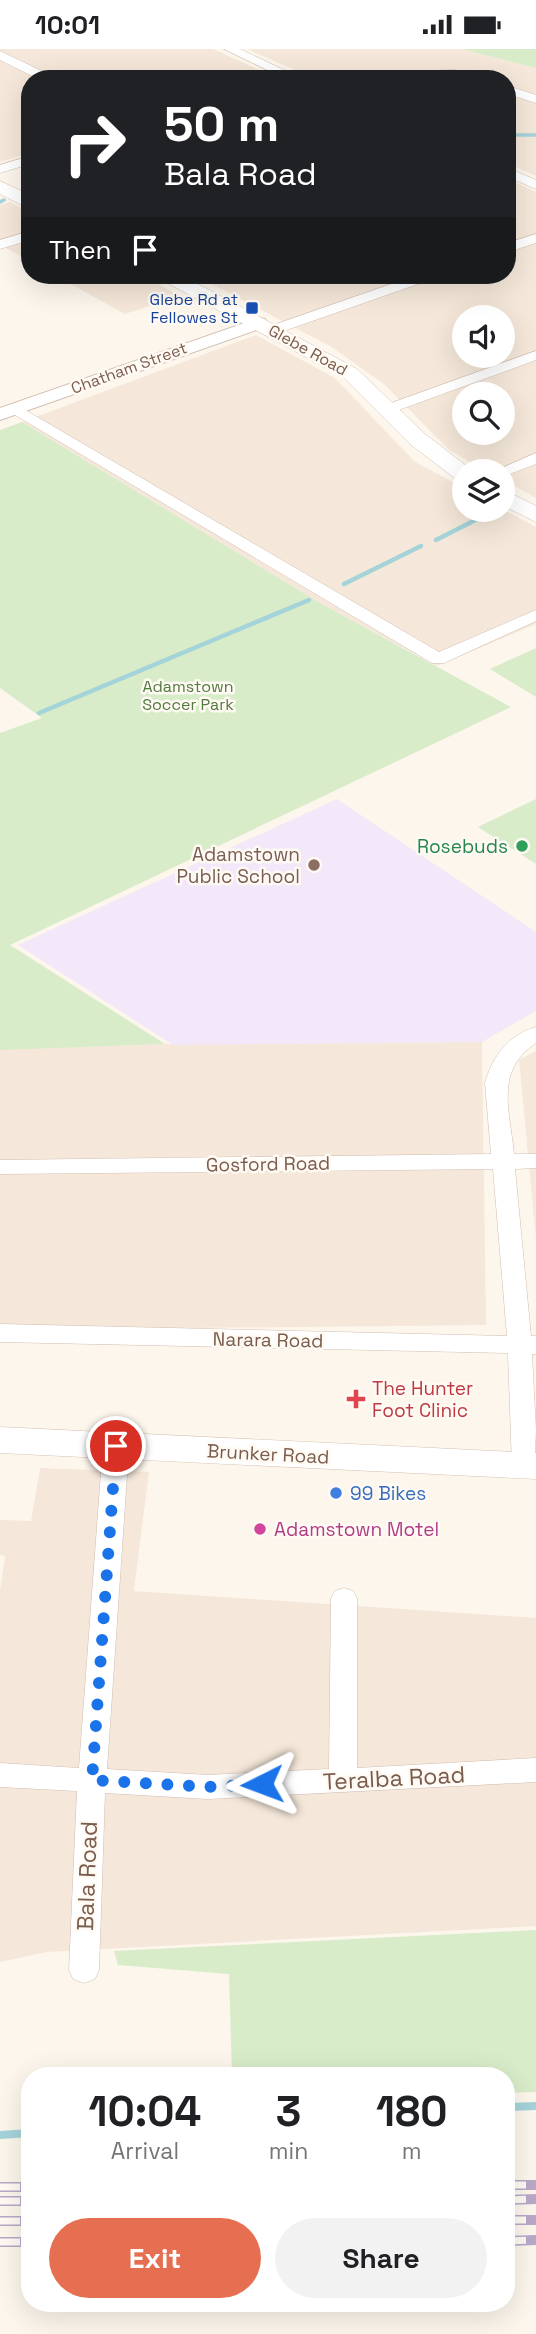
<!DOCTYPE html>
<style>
:root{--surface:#fff;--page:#f2f2f2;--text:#202124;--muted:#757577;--accent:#e76f51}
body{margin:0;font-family:"Space Grotesk",sans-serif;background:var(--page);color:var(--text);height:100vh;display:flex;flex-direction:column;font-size:26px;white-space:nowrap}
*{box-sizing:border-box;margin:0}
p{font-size:23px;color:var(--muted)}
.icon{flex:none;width:38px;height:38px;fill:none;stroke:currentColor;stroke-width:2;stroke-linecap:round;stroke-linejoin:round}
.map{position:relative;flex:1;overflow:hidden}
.drawer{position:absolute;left:21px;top:2018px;width:494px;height:245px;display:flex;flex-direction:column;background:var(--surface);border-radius:28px;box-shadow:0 7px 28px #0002}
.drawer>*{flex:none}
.hud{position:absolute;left:21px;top:21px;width:495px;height:214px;border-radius:28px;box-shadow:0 7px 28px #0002;background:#202124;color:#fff;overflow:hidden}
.buttons{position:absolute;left:452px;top:256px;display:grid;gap:14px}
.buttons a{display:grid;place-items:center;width:63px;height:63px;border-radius:50%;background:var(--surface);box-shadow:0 7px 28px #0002;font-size:35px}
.pin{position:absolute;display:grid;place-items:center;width:60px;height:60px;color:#fff;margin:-30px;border:4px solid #fff;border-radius:50%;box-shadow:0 2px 7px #0007}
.me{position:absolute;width:77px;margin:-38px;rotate:267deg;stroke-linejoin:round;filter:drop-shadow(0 0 5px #0008)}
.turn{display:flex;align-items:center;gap:24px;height:147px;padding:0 28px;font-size:32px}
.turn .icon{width:91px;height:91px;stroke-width:2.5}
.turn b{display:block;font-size:49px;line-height:60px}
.then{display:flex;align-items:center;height:66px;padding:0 28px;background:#0003;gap:14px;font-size:26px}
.eta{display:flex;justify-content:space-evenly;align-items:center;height:119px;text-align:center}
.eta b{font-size:42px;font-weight:700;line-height:49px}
.button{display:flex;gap:14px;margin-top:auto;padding:14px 28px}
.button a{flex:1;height:80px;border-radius:42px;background:var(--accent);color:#fff;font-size:28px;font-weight:700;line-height:80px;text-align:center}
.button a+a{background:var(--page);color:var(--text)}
.status{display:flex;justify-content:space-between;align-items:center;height:49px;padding:0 35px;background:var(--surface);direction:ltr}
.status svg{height:19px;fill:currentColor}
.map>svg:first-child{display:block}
.residential{fill:#f5e8da;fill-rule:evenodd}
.education{fill:#f3e8fa}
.green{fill:#d8ecc9}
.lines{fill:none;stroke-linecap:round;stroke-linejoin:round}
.stream-far2{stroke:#a5d3da;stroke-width:3.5}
.stream-far1{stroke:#a5d3da;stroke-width:4.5}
.stream{stroke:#a5d3da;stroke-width:8}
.minor-casing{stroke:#d1beb0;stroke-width:1}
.tertiary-casing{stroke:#d1beb0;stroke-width:2}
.secondary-casing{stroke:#d6c0b0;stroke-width:1}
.minor{fill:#fff;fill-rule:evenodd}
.tertiary{fill:#fff;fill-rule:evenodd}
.secondary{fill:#fff;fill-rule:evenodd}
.rail-casing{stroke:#b9a8c9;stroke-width:10}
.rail{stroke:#fffaf3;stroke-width:7;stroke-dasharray:20;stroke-linecap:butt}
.route{stroke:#1a73e8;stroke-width:12;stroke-dasharray:0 21.6}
.transit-dot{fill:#1a4fb4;stroke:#fffaf3;stroke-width:2.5}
.leisure-dot{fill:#2e9e5b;stroke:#fffaf3;stroke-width:2.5}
.education-dot{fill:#8d6e63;stroke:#fffaf3;stroke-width:2.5}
.health-dot{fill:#e0444e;stroke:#fffaf3;stroke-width:2.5}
.shop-dot{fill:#3f7fe0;stroke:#fffaf3;stroke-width:2.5}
.hotel-dot{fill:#d1479c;stroke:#fffaf3;stroke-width:2.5}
.labels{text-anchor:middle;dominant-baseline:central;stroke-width:5;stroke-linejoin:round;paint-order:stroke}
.far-transit-label{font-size:16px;fill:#164399;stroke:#fffaf3;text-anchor:end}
.far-street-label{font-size:16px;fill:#7a5c4d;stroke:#fffaf3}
.far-park-label{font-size:16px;fill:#537a41;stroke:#fffaf3}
.leisure-label{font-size:19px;fill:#27864d;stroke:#fffaf3;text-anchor:end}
.education-label{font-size:19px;fill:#785e54;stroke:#fffaf3;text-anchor:end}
.street-label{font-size:19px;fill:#7a5c4d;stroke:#fffaf3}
.health-label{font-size:19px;fill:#be3a42;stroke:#fffaf3;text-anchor:start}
.shop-label{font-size:19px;fill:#366cbe;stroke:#fffaf3;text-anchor:start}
.hotel-label{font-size:19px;fill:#b23c85;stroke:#fffaf3;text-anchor:start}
.near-street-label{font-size:23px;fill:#7a5c4d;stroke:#fffaf3}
</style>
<div class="status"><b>10:01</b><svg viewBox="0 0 49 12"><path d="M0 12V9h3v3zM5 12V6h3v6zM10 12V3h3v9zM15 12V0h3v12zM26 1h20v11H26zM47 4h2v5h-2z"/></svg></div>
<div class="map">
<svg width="536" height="2285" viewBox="0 0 536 2285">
<rect width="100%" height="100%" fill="#fdf6ec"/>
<!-- residential -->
<g class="residential">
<path d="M0 0H213L279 30H30V104L0 113Z"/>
<path d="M247 0H462L536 19V127L508 114V30H315Z"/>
<path d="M508 130 536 143V449L502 430V422H486L450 402 384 335 330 297 194 226H508ZM464 268H502V306H464ZM464 345H502V383H464Z"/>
<path d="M10 153 30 164V212L0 196V156Z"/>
<path d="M54 226H141L180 247 125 265Z"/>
<path d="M256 286 335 329 415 413 464 439V460H502L536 478V575L437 617 320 554 22 373Z"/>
<path d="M482 993 486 1276 0 1281V1000L165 995Z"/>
<path d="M536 1002V1190L519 1011Z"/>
<path d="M40 1419 149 1423 134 1542 536 1569V1877L47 1903 0 1913V1541L5 1507 0 1506V1471L31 1472Z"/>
</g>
<!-- education -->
<path class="education" d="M337 750 536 883V962L482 993 173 996 18 896Z"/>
<!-- green -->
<g class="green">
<path d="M462 0H536V19Z"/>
<path d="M22 373 320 554 511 658 10 896 165 995 0 1001V684L42 669 0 639V381Z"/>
<path d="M536 599V648L490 620Z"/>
<path d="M536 750V815L478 778Z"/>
<path d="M536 1881V2043L506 2044V2026H232L229 1925 118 1916 114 1902Z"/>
</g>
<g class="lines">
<!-- stream-far2 -->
<g class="stream-far2">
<path d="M508 86H536"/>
<path d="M0 153 4 151"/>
</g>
<!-- stream-far1 -->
<g class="stream-far1">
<path d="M436 491 497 460"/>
<path d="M344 535 421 497"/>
<path d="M39 664 309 551"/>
</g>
<!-- stream -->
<g class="stream">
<path d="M506 2058 536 2057"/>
<path d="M0 2086 30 2084"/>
</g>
<!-- minor casing -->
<g class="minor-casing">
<g id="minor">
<path d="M224 0H240L303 30H286Z"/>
<path d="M0 2 52 27 54 30H38L0 11Z"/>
<path d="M456 21 478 30H305L311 26Z"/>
<path d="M508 37 536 46V54L508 45Z"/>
<path d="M30 107V115L0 124V116Z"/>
<path d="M508 119 536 131V140L508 128Z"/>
<path d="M30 182V191L0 200V191Z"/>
<path d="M536 185V194L508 203V194Z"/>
<path d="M417 226H437L435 229 278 284 273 285 266 281 268 278Z"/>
<path d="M536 302V311L393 363 388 365 380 360 383 357Z"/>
<path d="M15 355 439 603 536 561V572L444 614H432L10 363 7 360Z"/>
<path d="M536 404V415L502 428V422H495Z"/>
<path d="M536 978V994C494 1022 510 1062 514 1105H536V1119L515 1120 531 1287H536V1305H532L536 1381 534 1423 525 1425 516 1423 512 1416 508 1304 0 1293V1275L507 1287 493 1120 0 1125V1111L491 1105 485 1034C492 1008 509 985 536 978Z"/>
<path d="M116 1388 125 1390 129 1397 107 1720 208 1726 329 1720 331 1549 335 1542 344 1539 353 1542 357 1549V1719L536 1709V1733L208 1750 105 1744 99 1921 95 1930 84 1934 73 1930 69 1921 77 1742 0 1738V1714L79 1719 103 1397 107 1390Z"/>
</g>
</g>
<!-- tertiary casing -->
<g class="tertiary-casing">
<path id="tertiary" d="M259 269 265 270 268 274 265 278 0 371V359Z"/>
</g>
<!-- secondary casing -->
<g class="secondary-casing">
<g id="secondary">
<path d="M0 132 30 146V160L0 145Z"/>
<path d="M157 226H181L357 320 425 385 473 422H464V432L456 430 410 395 343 328 160 230Z"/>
<path d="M502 440 536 457V473L502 456Z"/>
<path d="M0 1378 536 1404V1430L0 1404Z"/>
</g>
</g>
<!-- minor -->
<use href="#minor" class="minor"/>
<!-- tertiary -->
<use href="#tertiary" class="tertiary"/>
<!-- secondary -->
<use href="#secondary" class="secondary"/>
<!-- rail casing -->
<g class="rail-casing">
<g id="rail">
<path d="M506 2136H536"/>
<path d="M0 2138H30"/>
<path d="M506 2151 536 2150"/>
<path d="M0 2152H30"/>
<path d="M506 2171H536"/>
<path d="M0 2172H30"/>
<path d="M506 2192 536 2191"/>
<path d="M0 2193H30"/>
</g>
</g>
<!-- rail -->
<use href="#rail" class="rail"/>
</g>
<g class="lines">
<!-- route -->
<path class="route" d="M116 1397 92 1731 208 1738 262 1735"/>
</g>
<!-- markers -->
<rect class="transit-dot" x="245" y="252" width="14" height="14" rx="3.5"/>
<circle class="leisure-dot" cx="522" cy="797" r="7"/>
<circle class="education-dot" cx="314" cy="816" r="7"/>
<path class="health-dot" d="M352.5 1339.5h7v7h7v7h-7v7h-7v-7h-7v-7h7z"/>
<circle class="shop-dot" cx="336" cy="1444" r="7"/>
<circle class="hotel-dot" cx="260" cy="1480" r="7"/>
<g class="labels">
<!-- far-transit labels -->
<g class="far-transit-label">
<text x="238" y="250">Glebe Rd at<tspan x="238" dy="18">Fellowes St</tspan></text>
</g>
<!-- far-street labels -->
<g class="far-street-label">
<text transform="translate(308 301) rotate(29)">Glebe Road</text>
<text transform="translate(129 319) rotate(-20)">Chatham Street</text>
</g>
<!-- far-park labels -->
<g class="far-park-label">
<text x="188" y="637">Adamstown<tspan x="188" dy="18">Soccer Park</tspan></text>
</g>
<!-- leisure labels -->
<g class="leisure-label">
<text x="508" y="797">Rosebuds</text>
</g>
<!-- education labels -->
<g class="education-label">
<text x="300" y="805">Adamstown<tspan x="300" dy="22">Public School</tspan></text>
</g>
<!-- street labels -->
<g class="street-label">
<text transform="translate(268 1115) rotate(-1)">Gosford Road</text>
<text transform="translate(268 1291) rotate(1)">Narara Road</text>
<text transform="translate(268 1405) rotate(3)">Brunker Road</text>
</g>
<!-- health labels -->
<g class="health-label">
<text x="372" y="1339">The Hunter<tspan x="372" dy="22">Foot Clinic</tspan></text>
</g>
<!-- shop labels -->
<g class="shop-label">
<text x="350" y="1444">99 Bikes</text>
</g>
<!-- hotel labels -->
<g class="hotel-label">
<text x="274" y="1480">Adamstown Motel</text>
</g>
<!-- near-street labels -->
<g class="near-street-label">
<text transform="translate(394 1729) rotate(-3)">Teralba Road</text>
<text transform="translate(87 1827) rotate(-88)">Bala Road</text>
</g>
</g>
</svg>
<div class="buttons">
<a><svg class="icon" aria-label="sound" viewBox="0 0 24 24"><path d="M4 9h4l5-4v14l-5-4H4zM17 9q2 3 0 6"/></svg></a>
<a><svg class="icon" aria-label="search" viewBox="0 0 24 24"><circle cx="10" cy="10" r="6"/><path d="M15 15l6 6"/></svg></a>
<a><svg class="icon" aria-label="layers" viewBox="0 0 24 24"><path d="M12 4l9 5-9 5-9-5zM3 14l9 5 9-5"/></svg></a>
</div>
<div class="pin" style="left:116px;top:1397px;background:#d93025"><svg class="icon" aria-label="arrive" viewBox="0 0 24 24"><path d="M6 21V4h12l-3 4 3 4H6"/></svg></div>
<svg class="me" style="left:262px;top:1735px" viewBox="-20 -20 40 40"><path d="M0-17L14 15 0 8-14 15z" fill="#1a73e8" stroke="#fff" stroke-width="4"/></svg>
<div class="hud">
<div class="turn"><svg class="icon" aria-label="right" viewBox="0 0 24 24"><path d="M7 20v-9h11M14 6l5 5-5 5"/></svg><div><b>50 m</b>Bala Road</div></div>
<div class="then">Then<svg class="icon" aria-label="arrive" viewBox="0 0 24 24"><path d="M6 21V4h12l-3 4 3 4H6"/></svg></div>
</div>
<section class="drawer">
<div class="eta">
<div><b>10:04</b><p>Arrival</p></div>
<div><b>3</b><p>min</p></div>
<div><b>180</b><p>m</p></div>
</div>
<div class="button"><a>Exit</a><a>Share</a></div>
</section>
</div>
